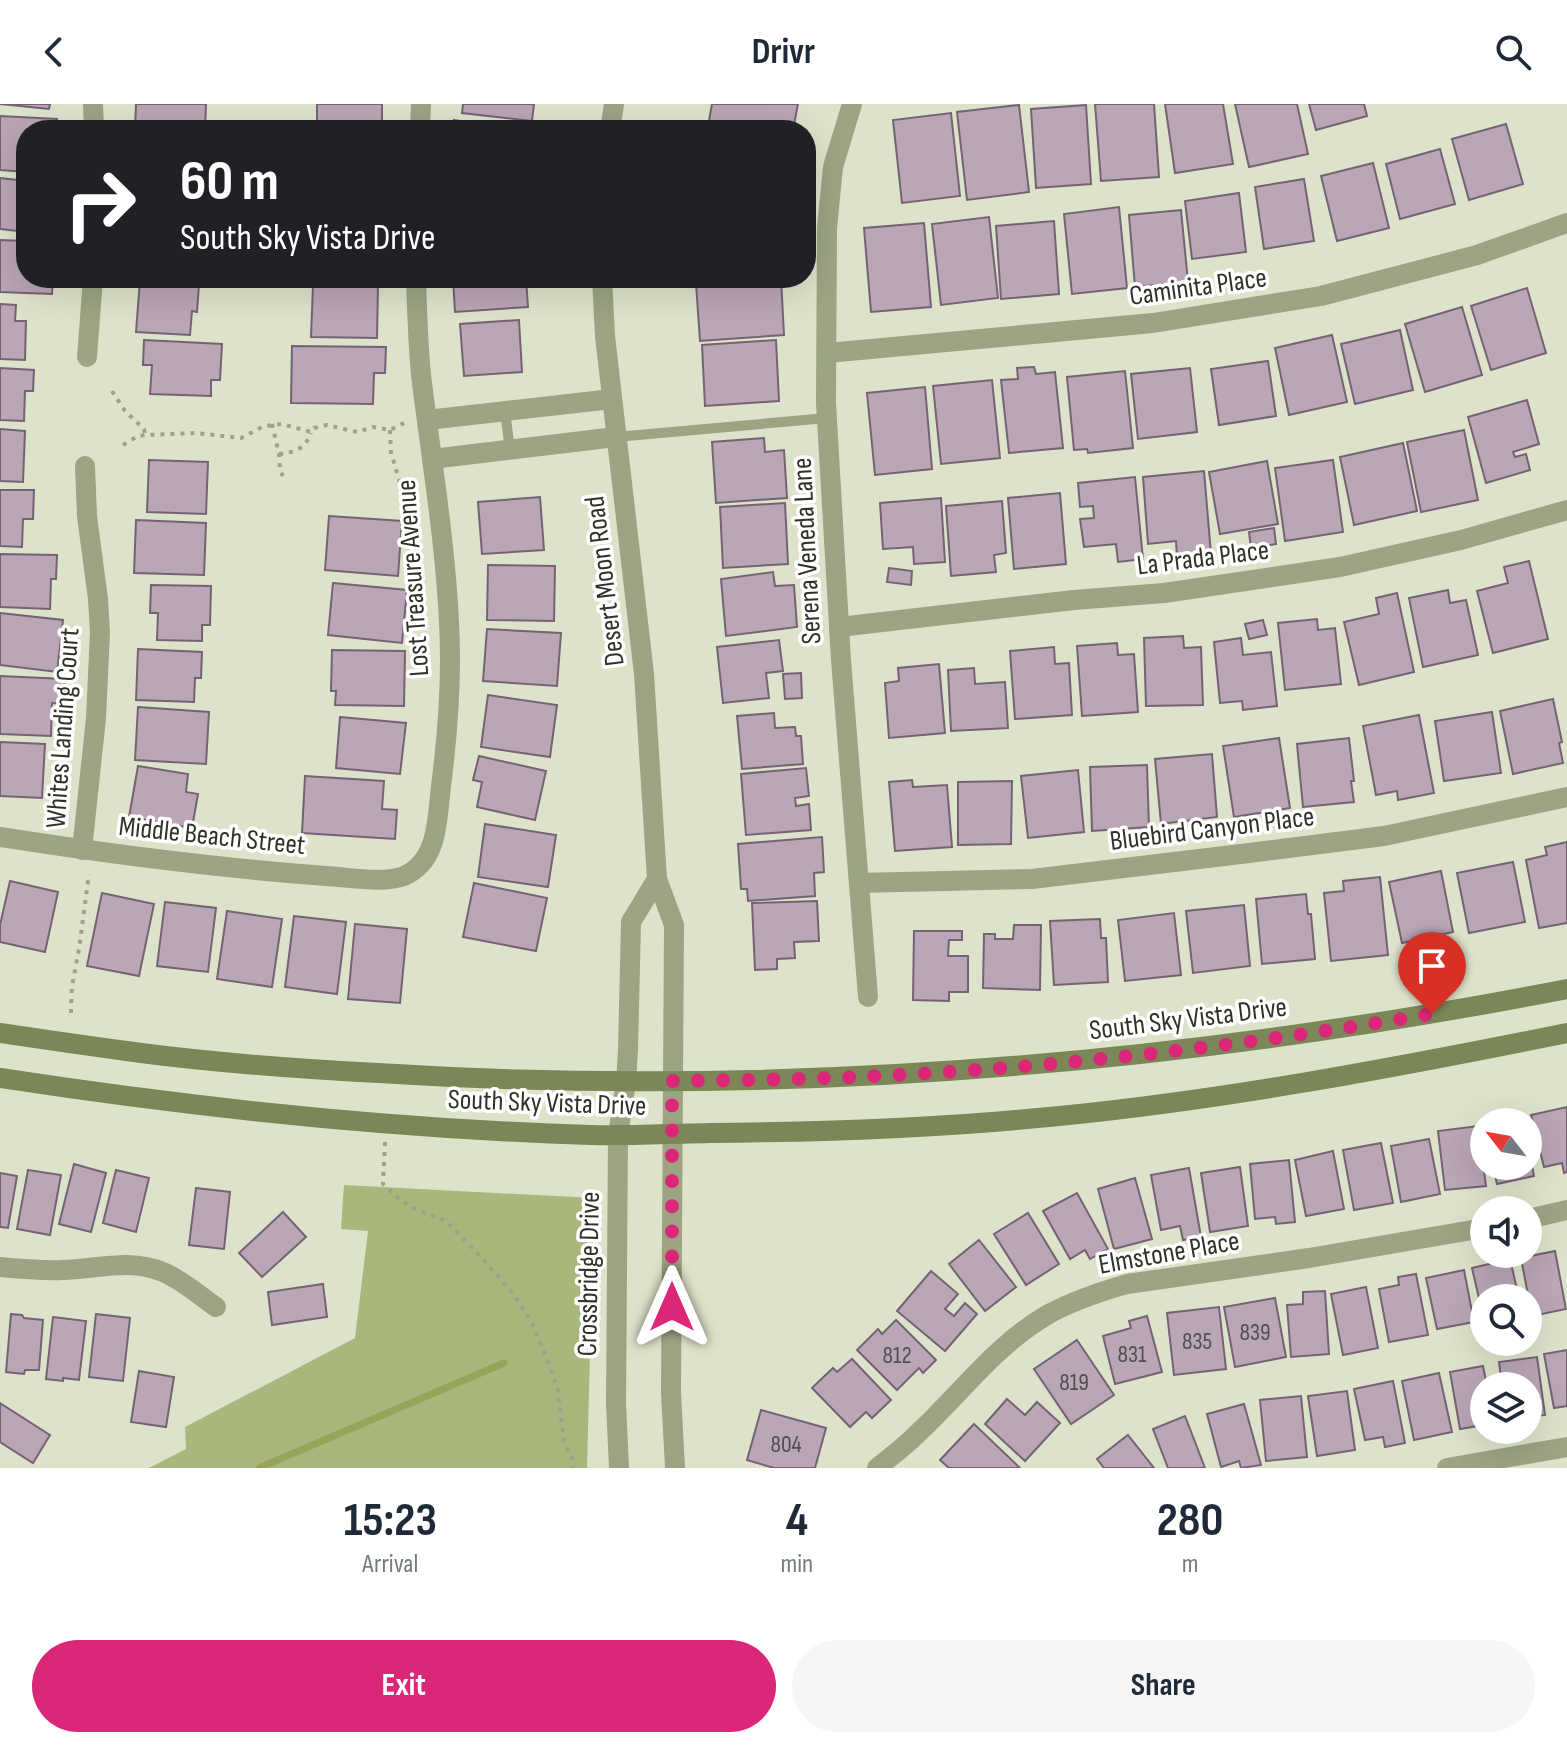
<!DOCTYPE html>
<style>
:root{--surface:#fff;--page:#f6f6f7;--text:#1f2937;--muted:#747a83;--accent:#db2777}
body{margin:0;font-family:"Sofia Sans Condensed",sans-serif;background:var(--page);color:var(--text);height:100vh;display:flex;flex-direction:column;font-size:30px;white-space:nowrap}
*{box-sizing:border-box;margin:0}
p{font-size:26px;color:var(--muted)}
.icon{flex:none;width:44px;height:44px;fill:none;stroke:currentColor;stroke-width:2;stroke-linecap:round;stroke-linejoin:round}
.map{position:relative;height:1364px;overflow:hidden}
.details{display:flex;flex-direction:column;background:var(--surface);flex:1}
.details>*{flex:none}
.banner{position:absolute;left:16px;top:16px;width:800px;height:168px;border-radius:32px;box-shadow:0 8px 32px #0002;background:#202124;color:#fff;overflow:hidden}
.needle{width:52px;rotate:301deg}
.controls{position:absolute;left:1470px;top:1004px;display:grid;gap:16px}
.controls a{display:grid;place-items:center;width:72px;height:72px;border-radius:50%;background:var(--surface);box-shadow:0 8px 32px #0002;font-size:40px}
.pin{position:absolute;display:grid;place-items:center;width:68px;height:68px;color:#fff;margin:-82px -34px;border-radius:50% 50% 50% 0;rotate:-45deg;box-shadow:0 0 8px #0007}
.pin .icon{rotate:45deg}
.me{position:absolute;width:88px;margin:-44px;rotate:0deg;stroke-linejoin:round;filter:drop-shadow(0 0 6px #0008)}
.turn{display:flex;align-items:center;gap:28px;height:168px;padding:0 32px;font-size:36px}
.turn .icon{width:104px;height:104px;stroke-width:2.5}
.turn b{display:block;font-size:56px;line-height:68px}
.eta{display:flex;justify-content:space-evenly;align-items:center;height:136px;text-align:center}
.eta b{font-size:48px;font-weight:700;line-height:56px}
.primary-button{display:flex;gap:16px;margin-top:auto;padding:16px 32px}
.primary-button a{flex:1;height:92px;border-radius:48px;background:var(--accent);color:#fff;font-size:32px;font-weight:700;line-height:92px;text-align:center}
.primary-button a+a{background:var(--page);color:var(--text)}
header{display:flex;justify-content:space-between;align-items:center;height:104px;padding:0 32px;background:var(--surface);font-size:36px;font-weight:700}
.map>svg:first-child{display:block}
.green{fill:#a8b77c}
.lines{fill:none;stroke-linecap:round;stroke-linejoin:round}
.stream{stroke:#95a659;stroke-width:7}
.building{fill:#b9a6b7;stroke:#756373;stroke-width:2}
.path{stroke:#9da290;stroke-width:4;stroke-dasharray:4 6;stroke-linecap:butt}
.service{stroke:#9ca484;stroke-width:10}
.minor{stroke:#9ca484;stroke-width:20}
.tertiary{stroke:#9ca484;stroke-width:20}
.secondary{stroke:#7b8756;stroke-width:20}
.route{stroke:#db2777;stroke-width:14;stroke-dasharray:0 25.2}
.labels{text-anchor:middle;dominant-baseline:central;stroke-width:7;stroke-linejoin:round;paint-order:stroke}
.number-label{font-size:24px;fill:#524f4c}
.street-label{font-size:28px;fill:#2f3229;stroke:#fff}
</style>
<header><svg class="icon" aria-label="back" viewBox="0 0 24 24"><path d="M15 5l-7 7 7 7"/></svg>Drivr<svg class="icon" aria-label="search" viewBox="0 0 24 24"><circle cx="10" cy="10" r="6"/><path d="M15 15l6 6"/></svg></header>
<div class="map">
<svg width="1567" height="1364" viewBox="0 0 1567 1364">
<rect width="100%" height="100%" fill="#dde3cb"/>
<!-- green -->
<path class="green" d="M344 1081 594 1094 587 1364H149L186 1345 185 1323 355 1234 368 1127 341 1125Z"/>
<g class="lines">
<!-- stream -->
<path class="stream" d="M259 1364 504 1259"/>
</g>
<!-- building -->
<g class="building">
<path d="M0 0H50L49 5Z"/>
<path d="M136 0H206L205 26H135Z"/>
<rect x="317" y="0" width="65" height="26"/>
<path d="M463 0H534L532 17 462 9Z"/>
<path d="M712 0H798L793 26H765L709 17Z"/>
<path d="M1095 0H1154L1159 73 1101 77Z"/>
<path d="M1165 0H1223L1233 60 1175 69Z"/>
<path d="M1235 0H1297L1308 50 1249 63Z"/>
<path d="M1309 0H1364L1367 12 1316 26Z"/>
<path d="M1019 1 1029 88 967 96 957 8Z"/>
<path d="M1086 1 1091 80 1036 84 1031 5Z"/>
<path d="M951 9 960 92 902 99 893 16Z"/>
<path d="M0 12 57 15 56 26H26V68L0 66Z"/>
<path d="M454 16 522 26H452Z"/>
<path d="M1506 20 1523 80 1469 96 1452 35Z"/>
<path d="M1440 45 1455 100 1400 115 1386 60Z"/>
<path d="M1373 59 1389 124 1337 137 1321 72Z"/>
<path d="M0 74 26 77V128L0 125Z"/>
<path d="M1304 75 1314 137 1264 145 1255 83Z"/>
<path d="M1239 89 1246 148 1192 155 1185 97Z"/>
<path d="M1119 103 1127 184 1072 190 1064 110Z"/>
<path d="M1181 106 1188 178 1135 183 1129 111Z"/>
<path d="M989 113 998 194 941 201 932 120Z"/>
<path d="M1054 117 1059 190 1001 195 996 122Z"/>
<path d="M924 119 931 203 871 208 864 124Z"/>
<path d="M0 136 26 137V174H53L52 190 0 188Z"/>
<path d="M453 174H526L528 203 455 208Z"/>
<path d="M768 174H781L784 231 700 237 696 179Z"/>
<path d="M140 176 199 180 197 208 192 207 190 231 136 228Z"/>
<path d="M313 181 378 183 377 234 311 233Z"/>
<path d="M1527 184 1546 249 1491 266 1471 202Z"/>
<path d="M0 200 16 201 15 217H26L25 256 0 255Z"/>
<path d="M1462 203 1482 271 1425 288 1405 220Z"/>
<path d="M519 216 522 268 464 272 460 220Z"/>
<path d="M1400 226 1413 286 1355 300 1341 240Z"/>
<path d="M1332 231 1347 298 1289 311 1275 244Z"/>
<path d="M144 236 222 240 220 276H211V292L150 290 152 261H143Z"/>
<path d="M776 236 779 297 705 302 702 241Z"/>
<path d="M292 242 386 243 385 269H374L373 300 291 299Z"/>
<path d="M1268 257 1276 312 1219 321 1211 265Z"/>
<path d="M1034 263 1036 270 1055 268 1063 344 1009 349 1001 276 1018 275 1017 264Z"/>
<path d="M0 264 34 266 33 287H25L24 317 0 316Z"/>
<path d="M1190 264 1197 328 1138 335 1131 270Z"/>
<path d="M1125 267 1133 344 1088 349 1087 345 1074 346 1067 273Z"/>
<path d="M992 276 1000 354 941 360 933 282Z"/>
<path d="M925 283 932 365 875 371 867 289Z"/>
<path d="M1527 296 1539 340 1513 348 1515 353 1526 350 1530 366 1486 379 1468 313Z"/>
<path d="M0 325 25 327 23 378 0 377Z"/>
<path d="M1464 326 1478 396 1421 408 1407 338Z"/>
<path d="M764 334 765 348 784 346 787 394 716 399 712 338Z"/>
<path d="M1403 339 1417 407 1354 421 1340 353Z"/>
<path d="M149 356 208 358 206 410 147 408Z"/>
<path d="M1333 356 1343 428 1285 437 1275 364Z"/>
<path d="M1267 357 1278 420 1220 430 1209 368Z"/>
<path d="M1204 367 1211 450 1177 453 1176 437 1148 440 1143 373Z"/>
<path d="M1135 373 1143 455 1118 458 1116 440 1084 443 1080 415 1094 414 1093 402 1080 403 1078 379Z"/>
<path d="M0 386H34L33 415H23L22 443 0 442Z"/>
<path d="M1060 389 1066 460 1014 465 1008 394Z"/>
<path d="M540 393 544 446 482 450 478 398Z"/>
<path d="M941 394 945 458 914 460 913 443 883 445 880 399Z"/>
<path d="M1002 397 1006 449 994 451 996 468 951 472 946 402Z"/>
<path d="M785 399 788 460 723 464 720 403Z"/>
<path d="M329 412 402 417 398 472 325 466Z"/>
<path d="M136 416 206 419 204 471 134 469Z"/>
<path d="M1274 424 1276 440 1251 444 1249 428Z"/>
<path d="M0 450 57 451 56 475H51L50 505 0 503Z"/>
<path d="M1529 457 1548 535 1493 549 1477 487 1508 479 1504 463Z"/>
<path d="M488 461 555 462 554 517 487 516Z"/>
<path d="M889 464 912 467 911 481 887 478Z"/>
<path d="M773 468 775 482 794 481 797 523 726 532 721 475Z"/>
<path d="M333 479 407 486 402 539 328 531Z"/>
<path d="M151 481 211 482 210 521H202V537L157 536 158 509H150Z"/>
<path d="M1448 486 1450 499 1466 496 1478 551 1423 563 1409 494Z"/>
<path d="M1397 489 1414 568 1359 581 1344 518 1379 510 1376 494Z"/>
<path d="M0 509 63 516 57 568 0 561Z"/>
<path d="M1317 515 1318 526 1335 524 1341 580 1285 586 1278 519Z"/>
<path d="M1263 516 1267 531 1249 535 1245 520Z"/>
<path d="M487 525 561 529 557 582 483 577Z"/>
<path d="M1183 532 1184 544 1201 543 1203 601 1146 602 1144 534Z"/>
<path d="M1241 534 1243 551 1271 548 1277 602 1243 606 1242 597 1220 599 1214 538Z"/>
<path d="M779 536 783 567 766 569 769 594 723 599 717 543Z"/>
<path d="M1117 539 1118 551 1134 550 1138 608 1082 612 1077 542Z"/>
<path d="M1054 543 1055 560 1069 559 1072 611 1015 615 1010 547Z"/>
<path d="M138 545 202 548 201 574H195L194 598 136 596Z"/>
<path d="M332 546 405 547 404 602 335 601 336 587H331Z"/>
<path d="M939 560 945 629 889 634 885 579 899 577 898 564Z"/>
<path d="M974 564 975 580 1005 578 1008 624 951 627 948 566Z"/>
<path d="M801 569 802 594 785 595 783 570Z"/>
<path d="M0 572 65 575 64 600 52 599 51 632 0 630Z"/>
<path d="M488 591 557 601 550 653 481 643Z"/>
<path d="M1553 595 1562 638 1559 639 1563 659 1513 670 1500 607Z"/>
<path d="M138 603 209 608 206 660 135 656Z"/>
<path d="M1492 608 1501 669 1444 677 1435 617Z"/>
<path d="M774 609 775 624 795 623 796 632H801L803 660 742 665 737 612Z"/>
<path d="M1419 611 1434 689 1398 696 1397 687 1376 691 1363 622Z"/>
<path d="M340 613 406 619 400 670 336 664Z"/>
<path d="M1279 634 1290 704 1234 713 1223 642Z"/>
<path d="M1349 634 1354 677H1351L1354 698 1303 703 1297 640Z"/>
<path d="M0 638 45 640 42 694 0 692Z"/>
<path d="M1212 650 1217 713 1161 720 1155 655Z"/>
<path d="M479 652 546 667 535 716 477 703 482 678 473 676Z"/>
<path d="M1147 661 1149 723 1092 727 1090 663Z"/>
<path d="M138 662 188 670 186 688 198 690 192 724 129 713Z"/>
<path d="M806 664 809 692 795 694 796 702 809 700 811 726 746 731 741 670Z"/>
<path d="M1078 666 1084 728 1028 734 1021 672Z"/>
<path d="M305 672 384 677 382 705 397 706 395 735 302 729Z"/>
<path d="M912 676 913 683 947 681 952 743 895 747 889 678Z"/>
<path d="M1012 677 1011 740 958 741V678Z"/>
<path d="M485 720 556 731 548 783 478 773Z"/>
<path d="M822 733 824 768 814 769 815 792 748 797 747 785H741L738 740Z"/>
<path d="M1567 738V819L1539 824 1526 756 1547 751 1545 743Z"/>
<path d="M1513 758 1525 818 1469 829 1457 769Z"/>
<path d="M1441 767 1453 828 1402 839 1389 778Z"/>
<path d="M1380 773 1388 851 1331 857 1324 789 1344 787 1343 777Z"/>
<path d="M10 777 58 788 45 848 0 838V821Z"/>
<path d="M474 779 547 794 536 847 463 833Z"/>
<path d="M102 789 154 800 139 872 87 862Z"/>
<path d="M1306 790 1308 810H1311L1315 855 1262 860 1256 795Z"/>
<path d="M817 797 819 837 794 838 795 854 777 855V865L755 866 752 799Z"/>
<path d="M165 798 216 804 208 868 157 862Z"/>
<path d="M1244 801 1250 862 1193 869 1186 807Z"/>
<path d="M227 807 282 815 272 883 217 875Z"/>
<path d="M1174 809 1181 871 1125 877 1118 816Z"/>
<path d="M294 812 346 818 337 890 285 883Z"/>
<path d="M1100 815 1101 834H1106L1108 878 1054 881 1050 817Z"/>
<path d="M355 820 407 825 400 899 348 895Z"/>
<path d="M1014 821H1041L1040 886 983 884 984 830H995V835H1013Z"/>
<path d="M914 827H962V836H949L948 852H968V888H949V897L913 896Z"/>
<path d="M1567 1003V1068L1564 1069 1562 1059 1544 1063 1531 1011Z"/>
<path d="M1478 1022 1486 1082 1445 1086 1438 1027Z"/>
<path d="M1429 1035 1440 1090 1401 1098 1391 1042Z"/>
<path d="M1381 1039 1393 1099 1354 1106 1343 1046Z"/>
<path d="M1528 1041 1534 1072 1497 1080 1493 1062H1528Z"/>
<path d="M1333 1047 1344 1105 1306 1112 1295 1056Z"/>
<path d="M1289 1056 1295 1118 1276 1120 1275 1113 1255 1115 1250 1060Z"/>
<path d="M74 1060 106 1069 91 1128 59 1120Z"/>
<path d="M1240 1063 1248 1122 1210 1128 1201 1069Z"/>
<path d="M1189 1064 1201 1133 1183 1136 1180 1122 1161 1126 1151 1071Z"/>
<path d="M28 1066 61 1071 50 1131 17 1125Z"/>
<path d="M116 1066 149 1074 136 1128 103 1119Z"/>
<path d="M0 1069 17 1072 8 1124 0 1123Z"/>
<path d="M1135 1074 1152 1135 1114 1145 1098 1085Z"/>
<path d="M196 1084 230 1088 224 1145 189 1141Z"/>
<path d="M1077 1089 1108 1145 1090 1155 1085 1146 1070 1155 1043 1107Z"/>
<path d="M283 1108 306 1133 262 1173 239 1149Z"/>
<path d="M1028 1109 1059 1160 1026 1181 994 1130Z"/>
<path d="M979 1136 1016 1183 985 1207 949 1160Z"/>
<path d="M1555 1147 1566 1205 1532 1212 1521 1154Z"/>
<path d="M1510 1155 1519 1194H1484V1216L1472 1164Z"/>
<path d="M1464 1166 1474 1218 1437 1225 1426 1174Z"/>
<path d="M931 1167 958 1190 945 1205 954 1212 965 1199 977 1210 945 1247 897 1207Z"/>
<path d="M1416 1170 1428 1231 1389 1238 1379 1185 1399 1181 1398 1173Z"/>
<path d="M323 1180 327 1213 272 1221 268 1188Z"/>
<path d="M1366 1183 1378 1244 1343 1251 1331 1190Z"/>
<path d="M1325 1187 1329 1250 1291 1253 1287 1201 1303 1200V1188Z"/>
<path d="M1275 1194 1286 1253 1235 1263 1224 1203Z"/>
<path d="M1219 1203 1226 1265 1174 1271 1167 1209Z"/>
<path d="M11 1210 22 1211 24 1214 43 1216 39 1266H25L24 1270 6 1268Z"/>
<path d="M96 1210 130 1214 123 1277 89 1273Z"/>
<path d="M1147 1212 1162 1268 1115 1280 1103 1232 1131 1224 1129 1217Z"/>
<path d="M53 1213 86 1217 79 1276 63 1274V1277L46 1275Z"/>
<path d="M896 1216 936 1256 923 1269 919 1264 897 1286 857 1246 878 1225 882 1230Z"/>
<path d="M1077 1236 1114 1291 1071 1320 1034 1265Z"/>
<path d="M1567 1246V1302L1554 1304 1544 1250Z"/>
<path d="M1537 1253 1545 1311 1528 1313V1282H1502L1499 1258Z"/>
<path d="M852 1255 891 1296 872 1314 866 1308 850 1323 812 1284 833 1264 837 1268Z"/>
<path d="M1483 1262 1487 1282H1484V1321L1460 1325 1450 1268Z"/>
<path d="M139 1267 174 1273 166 1323 131 1318Z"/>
<path d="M1439 1269 1452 1328 1414 1336 1402 1277Z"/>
<path d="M1393 1277 1405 1339 1385 1343 1383 1333 1365 1336 1354 1285Z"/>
<path d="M1347 1287 1355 1346 1317 1352 1308 1292Z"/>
<path d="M1301 1292 1307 1353 1266 1357 1260 1296Z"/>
<path d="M1007 1295 1025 1311 1037 1298 1060 1319 1025 1357 985 1320Z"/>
<path d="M0 1299 50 1331 33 1359 0 1338Z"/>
<path d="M1244 1300 1261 1361 1241 1364 1239 1357 1221 1363 1207 1310Z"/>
<path d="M761 1306 826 1324 815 1364H774L747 1356Z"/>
<path d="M1185 1312 1205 1364H1168L1153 1325Z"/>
<path d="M974 1320 1020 1364H949L940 1356Z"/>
<path d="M1128 1331 1154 1364H1104L1097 1355Z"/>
</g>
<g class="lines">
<!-- path -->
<g class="path">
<path d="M112 287 125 307 144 325 145 331"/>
<path d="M272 320 279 350 280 367 283 372"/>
<path d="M390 326 391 348 401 383 405 387 416 392"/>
<path d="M123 341 138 332 145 331 196 329 241 334 264 322 282 320 311 328 314 324 327 321 357 328 373 323 390 326 406 318"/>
<path d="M279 350C295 348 305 345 311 329"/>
<path d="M71 909 72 882 79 845 89 770"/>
<path d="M385 1038 383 1080 399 1095 413 1104 446 1117 482 1154 515 1192 533 1221 553 1271 558 1287 564 1338 572 1354 573 1364"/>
</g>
<!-- service -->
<g class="service">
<path d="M505 307 510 346"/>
<path d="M616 333 827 314"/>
</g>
<!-- minor -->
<g class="minor">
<path d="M93 0 94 26"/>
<path d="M852 0 833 63 827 124 826 299 841 556 868 893"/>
<path d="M420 26 421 0"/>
<path d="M827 249 1153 219 1321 192 1477 151 1567 119"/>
<path d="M87 253 93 174"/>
<path d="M427 316 612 295"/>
<path d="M432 355 616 333"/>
<path d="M839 523 1074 496 1164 489 1340 463 1461 436 1567 406"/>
<path d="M0 733C108 750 217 764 326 772 348 773 383 780 404 772 439 757 437 714 441 682 448 628 452 572 449 518 445 435 431 353 421 271 418 239 417 206 416 174"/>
<path d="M82 746 96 614 100 528 98 495 87 412 85 362"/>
<path d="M859 779 1032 775 1241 750 1384 732 1567 693"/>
<path d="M1528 1115 1567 1106"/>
<path d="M0 1163C21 1165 42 1167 63 1166 97 1165 130 1154 163 1168 182 1176 199 1191 216 1203"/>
<path d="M877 1364C889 1354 903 1344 915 1332 959 1292 994 1242 1047 1211 1072 1197 1099 1188 1127 1180L1309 1154 1484 1124"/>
<path d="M1447 1364 1567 1343"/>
</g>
<!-- tertiary -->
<g class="tertiary">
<path d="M610 26 614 0"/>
<path d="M602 174 605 232 644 570 657 775 674 821 671 1288 675 1364"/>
<path d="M619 1364 616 1300 618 1031 626 978 628 946 631 818 657 775"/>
</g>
<!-- secondary -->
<g class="secondary">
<path d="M0 929C47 936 94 943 141 949 219 959 299 965 378 969 776 994 1176 961 1567 885"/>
<path d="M0 974C196 1004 393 1025 591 1031 631 1032 671 1030 710 1029 816 1028 922 1025 1027 1015 1209 999 1388 965 1567 929"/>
</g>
</g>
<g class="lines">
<!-- route -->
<path class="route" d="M672 1203V977C732 976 793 976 854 973 1047 965 1241 942 1432 910"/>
</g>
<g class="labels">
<!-- number labels -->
<g class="number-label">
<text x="1255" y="1228">839</text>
<text x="1197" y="1237">835</text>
<text x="1132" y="1250">831</text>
<text x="897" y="1251">812</text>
<text x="1074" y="1278">819</text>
<text x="786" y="1340">804</text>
</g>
<!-- street labels -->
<g class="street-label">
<text transform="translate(1198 183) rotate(-8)">Caminita Place</text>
<text transform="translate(807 447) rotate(-93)">Serena Veneda Lane</text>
<text transform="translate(1203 454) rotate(-7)">La Prada Place</text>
<text transform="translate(413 474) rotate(-94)">Lost Treasure Avenue</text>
<text transform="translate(605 477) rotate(-97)">Desert Moon Road</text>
<text transform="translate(63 624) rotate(-86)">Whites Landing Court</text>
<text transform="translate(1212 725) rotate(-7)">Bluebird Canyon Place</text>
<text transform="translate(212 732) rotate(6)">Middle Beach Street</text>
<text transform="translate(1188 915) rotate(-7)">South Sky Vista Drive</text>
<text transform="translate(547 999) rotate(2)">South Sky Vista Drive</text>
<text transform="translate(1169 1149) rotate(-10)">Elmstone Place</text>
<text transform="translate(589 1170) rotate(-89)">Crossbridge Drive</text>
</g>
</g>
</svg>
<div class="controls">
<a><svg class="needle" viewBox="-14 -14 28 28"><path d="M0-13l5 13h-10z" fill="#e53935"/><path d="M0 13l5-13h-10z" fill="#747a83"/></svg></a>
<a><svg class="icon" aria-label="sound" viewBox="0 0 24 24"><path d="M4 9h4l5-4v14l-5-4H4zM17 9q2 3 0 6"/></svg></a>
<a><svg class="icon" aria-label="search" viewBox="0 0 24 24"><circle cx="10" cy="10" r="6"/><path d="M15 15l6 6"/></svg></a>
<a><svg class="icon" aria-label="layers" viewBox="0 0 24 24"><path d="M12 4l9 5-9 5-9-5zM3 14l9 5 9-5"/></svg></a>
</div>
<div class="pin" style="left:1432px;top:910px;background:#d93025"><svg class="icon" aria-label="arrive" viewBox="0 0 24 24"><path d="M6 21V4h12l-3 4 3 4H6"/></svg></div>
<svg class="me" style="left:672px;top:1203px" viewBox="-20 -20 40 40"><path d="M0-17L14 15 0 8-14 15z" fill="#db2777" stroke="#fff" stroke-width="4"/></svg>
<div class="banner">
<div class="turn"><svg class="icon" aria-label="right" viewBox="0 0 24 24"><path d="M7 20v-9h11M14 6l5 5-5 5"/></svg><div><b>60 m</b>South Sky Vista Drive</div></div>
</div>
</div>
<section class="details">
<div class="eta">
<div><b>15:23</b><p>Arrival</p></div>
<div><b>4</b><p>min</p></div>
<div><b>280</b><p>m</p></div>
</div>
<div class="primary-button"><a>Exit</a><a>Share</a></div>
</section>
